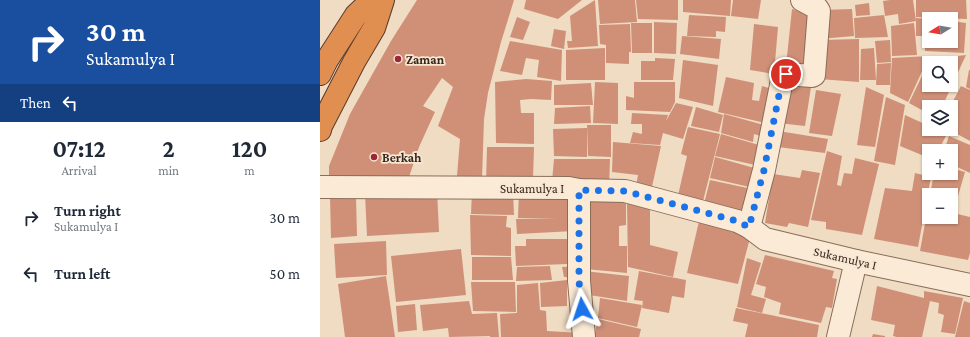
<!DOCTYPE html>
<meta charset="utf-8">
<style>
:root{--surface:#fff;--page:#f6f6f7;--text:#1f2937;--muted:#747a83}
body{margin:0;font-family:"Crimson Pro",serif;background:var(--page);color:var(--text);height:100vh;display:flex;flex-direction:column;font-size:15px;white-space:nowrap}
*{box-sizing:border-box;margin:0}
p{font-size:13px;color:var(--muted)}
.icon{flex:none;width:22px;height:22px;fill:none;stroke:currentColor;stroke-width:2;stroke-linecap:round;stroke-linejoin:round}
.map{position:relative;flex:1;overflow:hidden}
.sheet{display:flex;flex-direction:column;background:var(--surface);width:320px}
.sheet>*{flex:none}
.banner{background:#1a4fa0;color:#fff;overflow:hidden}
.needle{width:26px;rotate:259deg}
.controls{position:absolute;left:602px;top:12px;display:grid;gap:8px}
.controls a{display:grid;place-items:center;width:36px;height:36px;border-radius:0px;background:var(--surface);box-shadow:0 1px 3px #0004;font-size:20px}
.pin{position:absolute;display:grid;place-items:center;width:34px;height:34px;color:#fff;margin:-17px;border:2px solid #fff;border-radius:50%;box-shadow:0 1px 4px #0007}
.me{position:absolute;width:44px;margin:-22px;rotate:355deg;stroke-linejoin:round;filter:drop-shadow(0 0 3px #0008)}
.turn{display:flex;align-items:center;gap:14px;height:84px;padding:0 20px;font-size:18px}
.turn .icon{width:52px;height:52px;stroke-width:2.5}
.turn b{display:block;font-size:28px;line-height:34px}
.then{display:flex;align-items:center;height:38px;padding:0 20px;background:#0003;gap:8px;font-size:15px}
.eta{display:flex;justify-content:space-evenly;align-items:center;height:68px;text-align:center}
.eta b{font-size:24px;font-weight:700;line-height:28px}
ul{padding:0;list-style:none}
li{display:flex;align-items:center;gap:12px;height:56px;padding:0 20px}
li div{flex:1}
li b{display:block;font-size:15px}
li em{font-style:normal}
main{display:flex;flex:1;min-height:0}
.map>svg:first-child{display:block}
.building{fill:#cf9077;fill-rule:evenodd}
.lines{fill:none;stroke-linecap:round;stroke-linejoin:round}
.street-casing{stroke:#8a6d59;stroke-width:24}
.highway-casing{stroke:#583b2d;stroke-width:24}
.street{stroke:#faead6;stroke-width:22}
.highway{stroke:#e18e51;stroke-width:22}
.route{stroke:#1a73e8;stroke-width:7;stroke-dasharray:0 12.6}
.poi-dot{fill:#9b2738;stroke:#f7e7d3;stroke-width:1.5}
.labels{text-anchor:middle;dominant-baseline:central;stroke-width:3.5;stroke-linejoin:round;paint-order:stroke}
.poi-label{font-size:13px;font-weight:bold;fill:#3a271e;stroke:#f7e7d3;text-anchor:start}
.street-label{font-size:13px;fill:#3a271e;stroke:#f7e7d3}
</style>
<main>
<section class="sheet">
<div class="banner">
<div class="turn"><svg class="icon" aria-label="right" viewBox="0 0 24 24"><path d="M7 20v-9h11M14 6l5 5-5 5"/></svg><div><b>30 m</b>Sukamulya I</div></div>
<div class="then">Then<svg class="icon" aria-label="left" viewBox="0 0 24 24"><path d="M17 20v-9H6M10 6l-5 5 5 5"/></svg></div>
</div>
<div class="eta">
<div><b>07:12</b><p>Arrival</p></div>
<div><b>2</b><p>min</p></div>
<div><b>120</b><p>m</p></div>
</div>
<ul>
<li><svg class="icon" aria-label="right" viewBox="0 0 24 24"><path d="M7 20v-9h11M14 6l5 5-5 5"/></svg><div><b>Turn right</b><p>Sukamulya I</p></div><em>30 m</em></li>
<li><svg class="icon" aria-label="left" viewBox="0 0 24 24"><path d="M17 20v-9H6M10 6l-5 5 5 5"/></svg><div><b>Turn left</b></div><em>50 m</em></li>
</ul>
</section>
<div class="map">
<svg width="650" height="337" viewBox="0 0 650 337">
<rect width="100%" height="100%" fill="#efdcc3"/>
<!-- building -->
<g class="building">
<path d="M97 0H194L181 42 168 93 164 119 162 179 137 176 140 139 118 126 133 87 122 78 103 106 115 112 99 147 89 177 9 180V166L30 114 71 41Z"/>
<path d="M206 0H262L238 19 204 9Z"/>
<path d="M275 0 278 46 248 48 247 41H252L250 16Z"/>
<path d="M278 0H315L317 22 280 24Z"/>
<path d="M316 0H358V20L318 19Z"/>
<path d="M363 0H411L410 16 363 12Z"/>
<path d="M413 0H441L438 19 411 16Z"/>
<path d="M570 0H593L596 21 579 24 578 14 565 16 563 1Z"/>
<path d="M596 0H646L647 19 596 17Z"/>
<path d="M549 3 550 15 536 16 535 5Z"/>
<path d="M472 9 494 16 490 69 466 66Z"/>
<path d="M532 9 534 36 500 39 501 10Z"/>
<path d="M369 15 406 17 405 32 396 31V37L367 36Z"/>
<path d="M564 15 568 37 535 38 534 18Z"/>
<path d="M197 17 210 22 203 40 190 37Z"/>
<path d="M596 18 609 19V41H631V21L646 23 644 53 605 51V36H596Z"/>
<path d="M334 22 357 23 356 54 334 53Z"/>
<path d="M311 23H332V53H312Z"/>
<path d="M594 23 597 55 572 56 571 26Z"/>
<path d="M310 24 311 52H309V64L286 63V45L280 44 279 25Z"/>
<path d="M434 24 458 27 454 74 430 70Z"/>
<path d="M234 29 246 31 244 49 231 46Z"/>
<path d="M362 36 401 39 399 59 360 54Z"/>
<path d="M539 39V82L499 79 501 40Z"/>
<path d="M570 40 571 62 557 63 555 41Z"/>
<path d="M190 41 242 50 241 81 217 77 219 60 206 58 202 75 180 71Z"/>
<path d="M285 48V80H246V50Z"/>
<path d="M554 48 556 80H540L541 49Z"/>
<path d="M646 55 622 107H609V114L589 103 610 59ZM609 63H631V85H609Z"/>
<path d="M609 56 588 102 570 93 572 58Z"/>
<path d="M335 58 355 59 353 80H321V61H335Z"/>
<path d="M363 60 398 65 393 106 359 98Z"/>
<path d="M571 63 570 85H556L557 64Z"/>
<path d="M649 70H650V89L646 87Z"/>
<path d="M406 77 434 83 432 100 439 101 442 86 456 90 449 124 398 112Z"/>
<path d="M206 79 232 81 231 100 211 99 200 100 201 113H214V144L176 143 175 82Z"/>
<path d="M275 82 298 83V124L273 123Z"/>
<path d="M314 82H355V102L350 112 306 110V96L314 98Z"/>
<path d="M271 83 273 105H234V85Z"/>
<path d="M466 83 491 87 485 126 458 123Z"/>
<path d="M641 86 650 90V141L628 129H631V107H630Z"/>
<path d="M546 87 564 95 555 147 537 145Z"/>
<path d="M496 90 521 94 512 136 489 133Z"/>
<path d="M566 97 585 105 575 165 554 161Z"/>
<path d="M356 103 373 107 363 139 343 133 340 145 310 143 313 132 322 134V124H311L312 113 348 115 346 121Z"/>
<path d="M270 106 271 123 234 124 235 108Z"/>
<path d="M376 107 403 115 399 132 371 126Z"/>
<path d="M404 114 448 126 446 138 434 134 433 142 401 133Z"/>
<path d="M585 115 609 126V129H616L627 134 618 151H609V158L580 146Z"/>
<path d="M267 125H291V157L268 156Z"/>
<path d="M368 127 400 134 382 205 357 200 367 156 361 154Z"/>
<path d="M267 128V157L234 156 233 129Z"/>
<path d="M452 130 508 139 505 153 450 146Z"/>
<path d="M401 134 439 145 435 165 395 156Z"/>
<path d="M629 136 650 145V173L631 164V151H624Z"/>
<path d="M293 142 341 146 331 191 316 186 318 175 292 172Z"/>
<path d="M167 147H214L213 179 166 183Z"/>
<path d="M507 151 522 156 517 185 521 186 524 173 532 174 535 158 559 164 542 235 506 229V222L491 220Z"/>
<path d="M395 157 438 169 434 188 390 178Z"/>
<path d="M234 159H290L289 188 232 181Z"/>
<path d="M631 168 645 172 633 213 650 217V253L648 260 600 251 608 207H609V217H631V195H610L614 173H631Z"/>
<path d="M482 170 500 173 488 227 469 223 467 227 445 223 453 174 480 178Z"/>
<path d="M595 173 611 177 598 247 554 239 565 188 592 191Z"/>
<path d="M390 180 432 189 426 220 383 208Z"/>
<path d="M117 190 119 232 47 236 45 194Z"/>
<path d="M152 190 193 191 194 215 151 214Z"/>
<path d="M199 191 252 194 254 231 197 234 196 219 237 218H198Z"/>
<path d="M36 196 37 236 11 238 10 197Z"/>
<path d="M265 202H306V225L299 226V246H307V273L266 269Z"/>
<path d="M307 203 330 207V245L358 252 353 277 308 267Z"/>
<path d="M150 215 187 216 186 227 191 228V256L151 255Z"/>
<path d="M380 217 431 234 418 284 367 273Z"/>
<path d="M206 239H247V264L196 266 195 246H206Z"/>
<path d="M66 241 67 275 16 278 14 244Z"/>
<path d="M141 249 146 295 76 302 71 256Z"/>
<path d="M445 255 514 271 512 278 517 279 512 308 506 307 501 323 459 314 461 303 444 297 446 287 436 284Z"/>
<path d="M152 257H191L193 280H152Z"/>
<path d="M427 258 441 263 431 295 446 299 442 313 417 307Z"/>
<path d="M230 266 232 280 196 281 197 267Z"/>
<path d="M257 266V278L244 277 242 267Z"/>
<path d="M264 271 309 276 307 301 263 294Z"/>
<path d="M319 271 366 280 364 298 352 296 349 313 322 308 323 301 314 300Z"/>
<path d="M66 276 75 337H25L18 284Z"/>
<path d="M247 280V306L221 307 220 283Z"/>
<path d="M151 282H195L196 312 153 311Z"/>
<path d="M218 283 220 310 226 311 227 331 260 333V337H181L180 314 197 313V285Z"/>
<path d="M557 286 604 298V291L643 298 635 334 621 332 624 315 618 313 619 303 610 301 602 337H577L573 336 575 325 551 320Z"/>
<path d="M280 298 322 305 317 327 278 318Z"/>
<path d="M149 301 152 314 177 313 179 337H170V336L129 337 128 328 103 331 100 305Z"/>
<path d="M644 301 650 303V337H635Z"/>
<path d="M95 304 97 330 78 332 76 306Z"/>
<path d="M416 308 499 325 497 337H425L428 324 413 321Z"/>
<path d="M278 319 321 329 319 337H274Z"/>
<path d="M553 334 565 336V337H552Z"/>
</g>
<g class="lines">
<!-- street casing -->
<g class="street-casing">
<g id="street">
<path d="M0 187 249 188 259 190 305 191 417 221 429 227 445 239 536 261 650 285"/>
<path d="M259 190V281L264 337"/>
<path d="M429 227 444 170 463 75 466 74 492 76 494 75 499 11 497 8 482 0"/>
<path d="M518 337 536 261"/>
</g>
</g>
<!-- highway casing -->
<g class="highway-casing">
<g id="highway">
<path d="M0 74 7 60 36 15 52 0"/>
<path d="M0 130 1 126 34 62 54 28 63 0"/>
</g>
</g>
<!-- street -->
<use href="#street" class="street"/>
<!-- highway -->
<use href="#highway" class="highway"/>
</g>
<g class="lines">
<!-- route -->
<path class="route" d="M262 309 259 281V190L305 191 417 221 429 227 444 170 463 75 466 74"/>
</g>
<!-- markers -->
<g class="poi-dot">
<circle cx="78" cy="59" r="4"/>
<circle cx="54" cy="157" r="4"/>
</g>
<g class="labels">
<!-- poi labels -->
<g class="poi-label">
<text x="86" y="59">Zaman</text>
<text x="62" y="157">Berkah</text>
</g>
<!-- street labels -->
<g class="street-label">
<text x="212" y="188">Sukamulya I</text>
<text transform="translate(525 258) rotate(13)">Sukamulya I</text>
</g>
</g>
</svg>
<div class="controls">
<a><svg class="needle" viewBox="-14 -14 28 28"><path d="M0-13l5 13h-10z" fill="#e53935"/><path d="M0 13l5-13h-10z" fill="#747a83"/></svg></a>
<a><svg class="icon" aria-label="search" viewBox="0 0 24 24"><circle cx="10" cy="10" r="6"/><path d="M15 15l6 6"/></svg></a>
<a><svg class="icon" aria-label="layers" viewBox="0 0 24 24"><path d="M12 4l9 5-9 5-9-5zM3 14l9 5 9-5"/></svg></a>
<a>+</a>
<a>−</a>
</div>
<div class="pin" style="left:466px;top:74px;background:#d93025"><svg class="icon" aria-label="arrive" viewBox="0 0 24 24"><path d="M6 21V4h12l-3 4 3 4H6"/></svg></div>
<svg class="me" style="left:262px;top:309px" viewBox="-20 -20 40 40"><path d="M0-17L14 15 0 8-14 15z" fill="#1a73e8" stroke="#fff" stroke-width="4"/></svg>
</div>
</main>
